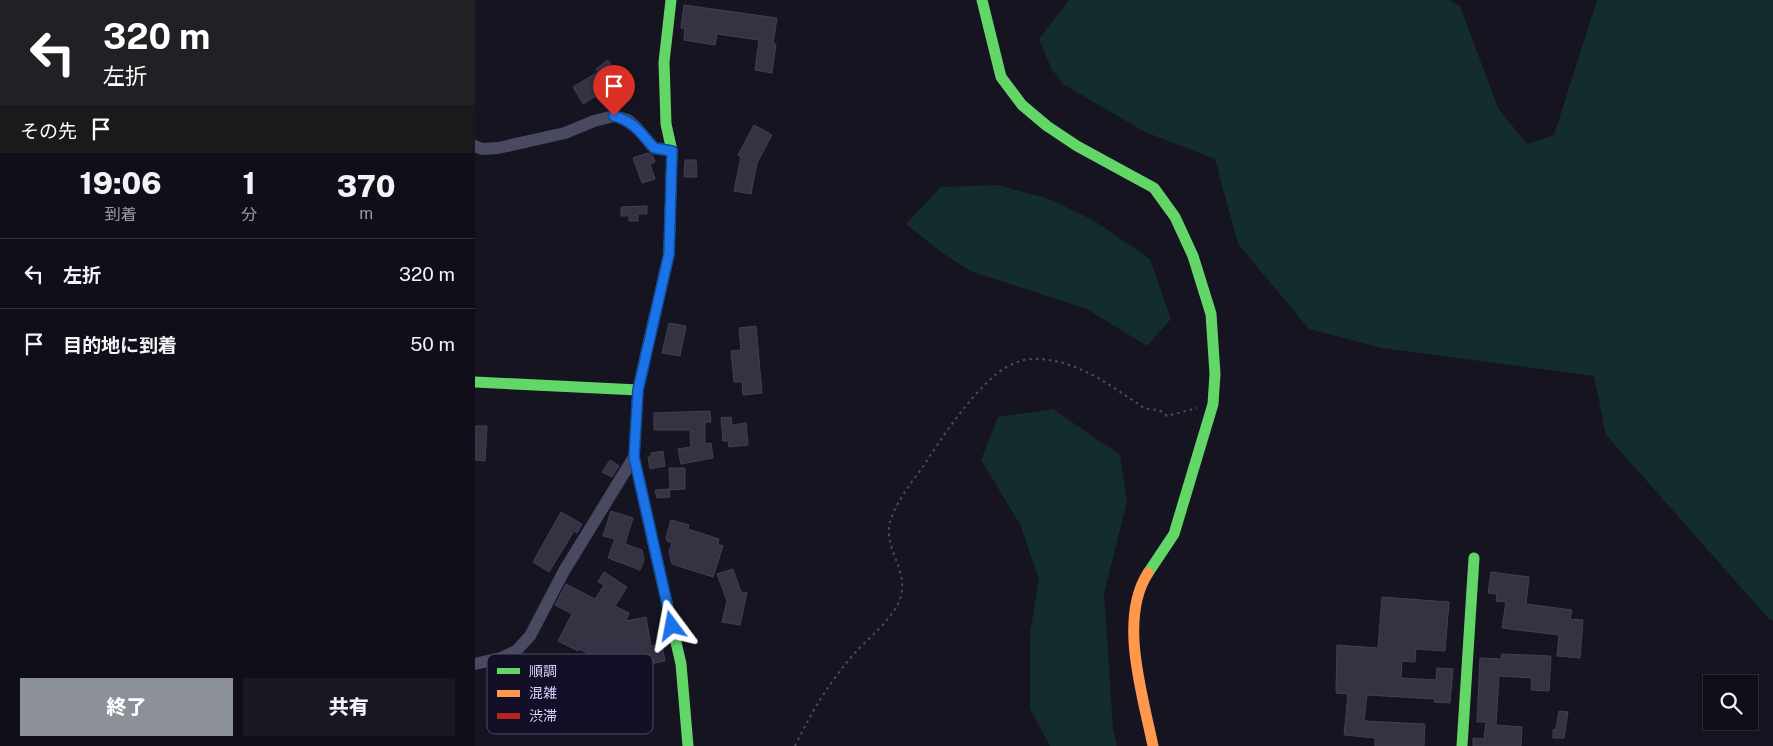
<!DOCTYPE html>
<html lang="ja">
<meta charset="utf-8">
<style>
:root{--surface:#100f19;--page:#191822;--text:#f1f3f6;--muted:#9c9ca2;--line:#302f38;--accent:#8c9099}
body{margin:0;font-family:"Public Sans","Noto Sans JP",sans-serif;background:var(--page);color:var(--text);height:100vh;display:flex;flex-direction:column;font-size:19px;white-space:nowrap}
*{box-sizing:border-box;margin:0}
p{font-size:16px;color:var(--muted)}
.icon{flex:none;width:28px;height:28px;fill:none;stroke:currentColor;stroke-width:2;stroke-linecap:round;stroke-linejoin:round}
.map{position:relative;flex:1;overflow:hidden}
.side{display:flex;flex-direction:column;background:var(--surface);width:475px}
.side>*{flex:none}
.top-card{background:#202124;color:#fff;overflow:hidden}
.buttons{position:absolute;left:1228px;top:675px;display:grid;gap:10px}
.buttons a{display:grid;place-items:center;width:55px;height:55px;border-radius:0px;background:var(--surface);box-shadow:0 1px 4px #0004,0 0 0 1px var(--line);font-size:25px}
.pin{position:absolute;display:grid;place-items:center;width:42px;height:42px;color:#fff;margin:-51px -21px;border-radius:50% 50% 50% 0;rotate:-45deg;box-shadow:0 0 5px #0007}
.pin .icon{rotate:45deg}
.me{position:absolute;width:55px;margin:-28px;rotate:347deg;stroke-linejoin:round;filter:drop-shadow(0 0 4px #0008)}
.turn{display:flex;align-items:center;gap:18px;height:105px;padding:0 20px;font-size:22px}
.turn .icon{width:65px;height:65px;stroke-width:2.5}
.turn b{display:block;font-size:35px;line-height:42px}
.then{display:flex;align-items:center;height:48px;padding:0 20px;background:#0003;gap:10px;font-size:19px}
.eta{display:flex;justify-content:space-evenly;align-items:center;height:85px;text-align:center}
.eta b{font-size:30px;font-weight:800;line-height:35px}
.button{display:flex;gap:10px;margin-top:auto;padding:10px 20px}
.button a{flex:1;height:58px;border-radius:0px;background:var(--accent);color:#fff;font-size:20px;font-weight:800;line-height:58px;text-align:center}
.button a+a{background:var(--page);color:var(--text)}
ul{padding:0;list-style:none}
li{display:flex;align-items:center;gap:15px;height:70px;padding:0 20px;border-top:1px solid var(--line)}
li div{flex:1}
li b{display:block;font-size:19px}
li em{font-style:normal}
main{display:flex;flex:1;min-height:0}
.map>svg:first-child{display:block}
.green{fill:#132c2d}
.building{fill:#343243;stroke:#433f54}
.lines{fill:none;stroke-linecap:round;stroke-linejoin:round}
.path{stroke:#44505f;stroke-width:2;stroke-dasharray:2.5 4;stroke-linecap:butt}
.street{stroke:#4a4962;stroke-width:12}
.fast{stroke:#63d668;stroke-width:11}
.slow{stroke:#ff974d;stroke-width:11}
.jam{stroke:#b3261e;stroke-width:11}
.route-casing{stroke:#114b97;stroke-width:12}
.route{stroke:#1a73e8;stroke-width:9}
.key{fill:#130f26;stroke:#4e4a67;stroke-width:1}
.key-label{font-size:14px;fill:#d9d4ff}
</style>
<main>
<section class="side">
<div class="top-card">
<div class="turn"><svg class="icon" aria-label="left" viewBox="0 0 24 24"><path d="M17 20v-9H6M10 6l-5 5 5 5"/></svg><div><b>320 m</b>左折</div></div>
<div class="then">その先<svg class="icon" aria-label="arrive" viewBox="0 0 24 24"><path d="M6 21V4h12l-3 4 3 4H6"/></svg></div>
</div>
<div class="eta">
<div><b>19:06</b><p>到着</p></div>
<div><b>1</b><p>分</p></div>
<div><b>370</b><p>m</p></div>
</div>
<ul>
<li><svg class="icon" aria-label="left" viewBox="0 0 24 24"><path d="M17 20v-9H6M10 6l-5 5 5 5"/></svg><div><b>左折</b></div><em>320 m</em></li>
<li><svg class="icon" aria-label="arrive" viewBox="0 0 24 24"><path d="M6 21V4h12l-3 4 3 4H6"/></svg><div><b>目的地に到着</b></div><em>50 m</em></li>
</ul>
<div class="button"><a>終了</a><a>共有</a></div>
</section>
<div class="map">
<svg width="1298" height="746" viewBox="0 0 1298 746">
<rect width="100%" height="100%" fill="#161421"/>
<!-- green -->
<g class="green">
<path d="M594 0H974L985 6 1023 108 1052 144 1079 135 1122 0H1298V621L1294 619 1131 435 1119 376 907 348 834 329 763 244 740 159 670 132 588 84 576 68 564 39Z"/>
<path d="M523 185 574 199 618 220 675 259 696 319 672 346 612 309 495 271 466 252 431 224 466 187Z"/>
<path d="M578 409 645 455 652 501 629 593 638 729 642 746H575L555 709V634L564 579 545 524 506 460 523 417Z"/>
</g>
<!-- building -->
<g class="building">
<path d="M209 5 302 18 298 44H301L297 73 280 70 284 40 242 34 240 45 209 40 210 29 206 28Z"/>
<path d="M133 60 145 78 148 76 153 84 140 92 137 86 108 104 98 87 123 72 121 69Z"/>
<path d="M279 125 297 135 282 163 276 194 259 191 266 157 263 155Z"/>
<path d="M173 153 178 156 180 162 175 164 180 179 167 183 158 158Z"/>
<path d="M210 160H221L222 177H209Z"/>
<path d="M172 206V214H163V221H154V216H146V207Z"/>
<path d="M194 323 211 326 205 356 187 353Z"/>
<path d="M281 326 287 393 268 395 267 382H259L256 351 266 350 264 328Z"/>
<path d="M235 411 236 422H230V444L236 443 238 458 206 464 203 449 216 447 215 430H179V413Z"/>
<path d="M256 417 257 425 271 423 273 445 254 447 253 441H248L246 418Z"/>
<path d="M0 426H12L10 461 0 460Z"/>
<path d="M188 451 190 466 175 469 173 457H176V453Z"/>
<path d="M135 460 144 466 137 477 127 472Z"/>
<path d="M194 468H210V489L195 490Z"/>
<path d="M194 489 195 497 182 498 180 490Z"/>
<path d="M136 511 158 518 150 544 167 550 169 560 165 570 133 558 140 539 128 536Z"/>
<path d="M86 512 107 524 102 533 99 531 74 572 58 562Z"/>
<path d="M196 520 214 525 213 529 244 539 243 544 248 546 238 577 197 564 194 552 197 543 192 541 191 537Z"/>
<path d="M258 569 266 592 272 593 265 625 247 622 252 601 242 574Z"/>
<path d="M129 572 152 587 140 606 154 613 151 621 171 617 176 646 187 644 190 661 149 669 143 681 133 676 138 666 104 649 103 651 83 641 97 614 80 605 91 584 120 599 129 585 123 582Z"/>
<path d="M1016 572 1054 577 1051 604 1097 610 1095 619 1108 620 1105 658 1082 656 1084 635 1027 628 1031 602 1021 601 1022 594 1013 593Z"/>
<path d="M907 597 974 602 970 651 941 649 940 662 927 661 926 678 961 680 962 668 978 669 975 703 959 702 960 699 892 695 889 721 950 724 949 746H900V738L869 735 873 694 861 693 862 645 903 648Z"/>
<path d="M1027 654 1076 656 1074 691 1056 690 1057 678 1024 676 1021 725 1047 727 1046 746H998V738L1009 739 1011 722H1002L1005 658 1026 659Z"/>
<path d="M1084 711 1093 712 1089 738H1078V730L1081 729Z"/>
</g>
<g class="lines">
<!-- path -->
<path class="path" d="M320 746C337 711 353 684 379 654 392 639 412 624 422 606 440 572 405 550 416 519 423 500 435 484 447 468 468 436 491 401 519 376 528 368 545 359 556 359 597 357 634 384 666 406 675 412 683 406 692 416L722 408"/>
<!-- street -->
<g class="street">
<path d="M0 146 7 149 23 148 90 133 119 121 139 116 153 120 161 127 179 148 197 151"/>
<path d="M0 664 26 658 41 651 55 636 89 571 159 457"/>
</g>
<!-- fast -->
<g class="fast">
<path d="M507 0 526 77 547 105 572 126 602 146 679 188 700 217 718 256 736 314 740 374 738 404 699 534 673 573"/>
<path d="M170 358 194 254 197 151 191 124 189 62 196 0"/>
<path d="M0 382 163 390"/>
<path d="M177 538 206 664 213 746"/>
<path d="M987 746 999 558"/>
</g>
<!-- slow -->
<path class="slow" d="M673 573C643 619 668 696 678 746"/>
<!-- jam -->
<path class="jam" d="M170 358 163 390 159 457 177 538"/>
</g>
<g class="lines">
<!-- route casing -->
<g class="route-casing">
<path id="route" d="M139 116C158 121 167 134 179 148L197 151 194 254 163 390 159 457 197 626"/>
</g>
<!-- route -->
<use href="#route" class="route"/>
</g>
<!-- legend -->
<rect x="12" y="654" width="166" height="80" rx="8" class="key"/>
<rect x="22" y="668" width="23" height="6" fill="#63d668"/>
<rect x="22" y="690" width="23" height="7" fill="#ff974d"/>
<rect x="22" y="713" width="23" height="6" fill="#b3261e"/>
<g class="key-label">
<text x="54" y="676">順調</text>
<text x="54" y="698">混雑</text>
<text x="54" y="721">渋滞</text>
</g>
</svg>
<div class="buttons">
<a><svg class="icon" aria-label="search" viewBox="0 0 24 24"><circle cx="10" cy="10" r="6"/><path d="M15 15l6 6"/></svg></a>
</div>
<div class="pin" style="left:139px;top:116px;background:#d93025"><svg class="icon" aria-label="arrive" viewBox="0 0 24 24"><path d="M6 21V4h12l-3 4 3 4H6"/></svg></div>
<svg class="me" style="left:197px;top:626px" viewBox="-20 -20 40 40"><path d="M0-17L14 15 0 8-14 15z" fill="#1a73e8" stroke="#fff" stroke-width="4"/></svg>
</div>
</main>
